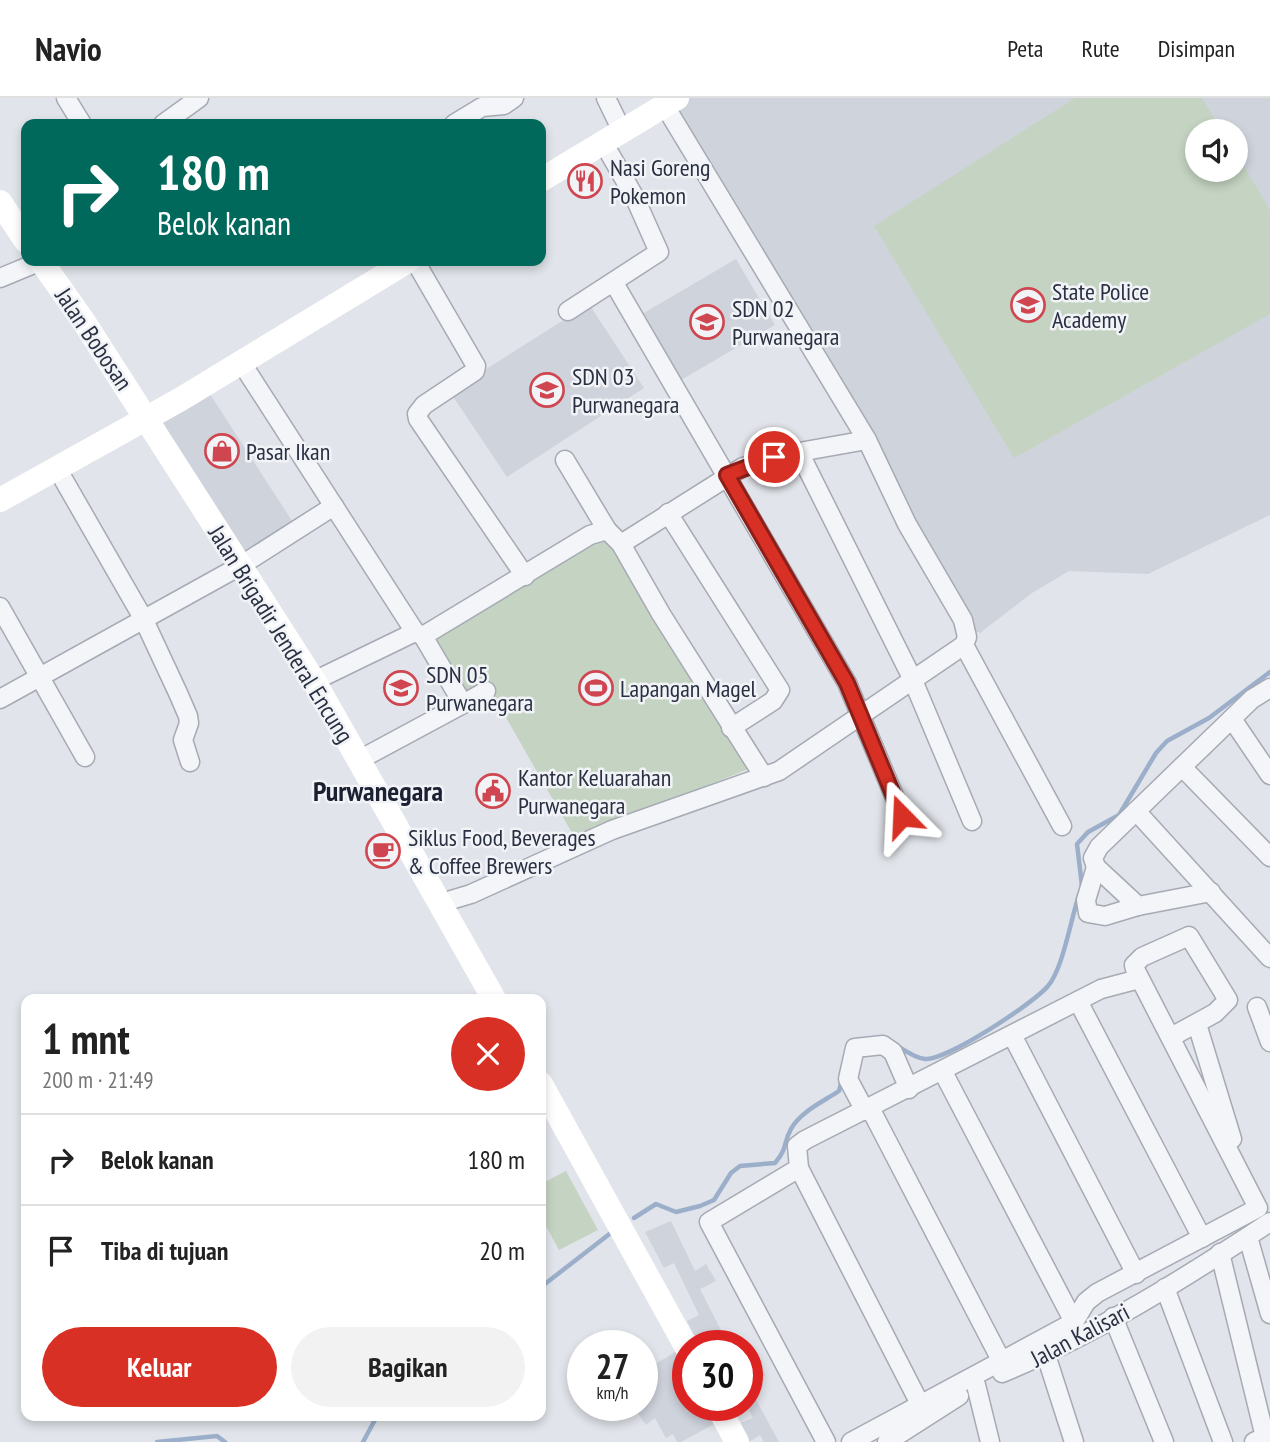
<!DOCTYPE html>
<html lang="id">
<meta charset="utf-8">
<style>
:root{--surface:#fff;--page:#f2f2f2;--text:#222;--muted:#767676;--line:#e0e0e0;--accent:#d93025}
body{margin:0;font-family:"PT Sans Narrow",sans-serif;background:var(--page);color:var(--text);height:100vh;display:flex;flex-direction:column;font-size:26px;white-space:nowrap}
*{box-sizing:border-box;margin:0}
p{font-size:23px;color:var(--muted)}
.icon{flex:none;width:38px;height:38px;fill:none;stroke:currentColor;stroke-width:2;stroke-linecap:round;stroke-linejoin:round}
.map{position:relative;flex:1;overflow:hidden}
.sheet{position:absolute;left:21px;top:896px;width:525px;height:427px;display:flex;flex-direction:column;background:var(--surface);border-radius:14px;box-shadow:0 4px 10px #0003}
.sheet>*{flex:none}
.banner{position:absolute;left:21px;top:21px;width:525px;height:147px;border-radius:14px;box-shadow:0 4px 10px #0003;background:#00695c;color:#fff;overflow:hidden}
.buttons{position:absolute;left:1185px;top:21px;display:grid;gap:14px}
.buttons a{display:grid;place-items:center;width:63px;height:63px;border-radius:50%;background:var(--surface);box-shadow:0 4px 10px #0003;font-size:35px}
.speed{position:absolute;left:567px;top:1232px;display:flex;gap:14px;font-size:35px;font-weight:700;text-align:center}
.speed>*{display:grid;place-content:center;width:91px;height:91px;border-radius:50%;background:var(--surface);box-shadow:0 4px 10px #0003;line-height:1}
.speed small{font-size:18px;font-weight:400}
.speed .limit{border:10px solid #d22;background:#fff;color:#111}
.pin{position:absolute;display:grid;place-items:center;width:60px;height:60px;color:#fff;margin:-30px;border:4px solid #fff;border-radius:50%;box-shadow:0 2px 7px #0007}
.me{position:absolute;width:77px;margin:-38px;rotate:339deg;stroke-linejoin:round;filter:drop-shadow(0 0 5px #0008)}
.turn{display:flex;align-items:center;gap:24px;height:147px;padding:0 21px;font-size:32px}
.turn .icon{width:91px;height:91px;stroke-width:2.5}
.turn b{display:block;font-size:49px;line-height:60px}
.round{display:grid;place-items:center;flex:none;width:74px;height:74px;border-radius:37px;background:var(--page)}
.head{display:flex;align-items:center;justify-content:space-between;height:119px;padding:0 21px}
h1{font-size:42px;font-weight:700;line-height:52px}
.action{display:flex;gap:14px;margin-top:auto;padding:14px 21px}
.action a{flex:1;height:80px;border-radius:42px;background:var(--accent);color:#fff;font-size:28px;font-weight:700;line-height:80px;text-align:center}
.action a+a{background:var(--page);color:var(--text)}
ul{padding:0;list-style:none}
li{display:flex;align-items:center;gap:21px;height:91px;padding:0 21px;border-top:2px solid var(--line)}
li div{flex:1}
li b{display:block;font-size:26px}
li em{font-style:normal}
header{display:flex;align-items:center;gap:42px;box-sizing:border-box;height:98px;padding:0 35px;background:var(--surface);border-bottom:2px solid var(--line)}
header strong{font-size:33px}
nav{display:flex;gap:38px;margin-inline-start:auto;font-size:24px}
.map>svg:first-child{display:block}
.built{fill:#cfd3dc;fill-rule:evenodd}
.green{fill:#c5d4c2}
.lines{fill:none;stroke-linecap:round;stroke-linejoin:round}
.stream{stroke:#9cafca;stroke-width:4.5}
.street-casing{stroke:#a6aab4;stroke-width:21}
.street{stroke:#f4f5f8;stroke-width:18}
.secondary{stroke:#fff;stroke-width:24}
.route-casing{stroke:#8d1f18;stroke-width:18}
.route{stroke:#d93025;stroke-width:12}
.labels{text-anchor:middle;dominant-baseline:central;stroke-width:5;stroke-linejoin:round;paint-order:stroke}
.poi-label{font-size:24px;fill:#293042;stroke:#f1f3f7;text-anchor:start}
.street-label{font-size:24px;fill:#293042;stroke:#f1f3f7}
.quarter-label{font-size:28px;font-weight:bold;fill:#1b2133;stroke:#f1f3f7}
</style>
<header>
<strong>Navio</strong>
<nav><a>Peta</a><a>Rute</a><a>Disimpan</a></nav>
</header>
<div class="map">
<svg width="1270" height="1344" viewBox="0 0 1270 1344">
<rect width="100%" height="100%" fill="#e1e4ea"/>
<!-- built -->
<g class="built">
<path d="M677 0H1270V417L1148 476 1069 473 1032 495 980 535 975 533 665 8ZM1197 33H1236V72H1197Z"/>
<path d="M736 161 775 227 676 285 637 219Z"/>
<path d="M589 206 644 290 507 379 450 294Z"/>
<path d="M204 287 296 429 240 468 146 320Z"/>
<path d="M671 1123 695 1173 706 1166 716 1183 700 1191 729 1248H715L713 1244 700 1248 687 1223 699 1217 674 1165 664 1170 645 1134Z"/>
<path d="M677 1253 688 1273V1307H706L716 1325 681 1344H677L673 1336 666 1340 655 1320 646 1327 632 1307H642V1274Z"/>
<path d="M754 1258 765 1277 748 1287 779 1344H764L760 1337 749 1344 741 1325 753 1320 746 1307 747 1261Z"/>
</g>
<!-- green -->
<g class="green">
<path d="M1075 0H1202L1222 33H1197V72H1236V55L1270 112V216L1014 360 874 128Z"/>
<path d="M608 438 753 669 576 742 488 588 467 598 431 537 540 466Z"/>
<path d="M566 1073 598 1132 559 1152 541 1119V1086Z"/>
</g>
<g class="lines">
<!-- stream -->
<g class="stream">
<path d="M1082 788 1077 746 1088 734 1119 717 1156 655 1167 643 1209 620 1270 574"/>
<path d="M896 947C904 952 915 960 925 961 946 963 1034 905 1048 888 1063 871 1071 820 1079 797"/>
<path d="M634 1120 656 1106 676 1114 700 1108 714 1102 731 1075 740 1068 775 1065C788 1050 783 1045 791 1031 800 1014 824 1003 839 993L842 981"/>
<path d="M541 1189 612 1134"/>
<path d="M157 1344 217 1338 225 1344"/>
<path d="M363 1344 377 1318"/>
</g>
<!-- street casing -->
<g class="street-casing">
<g id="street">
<path d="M66 0 82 26"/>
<path d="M606 0 622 33"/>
<path d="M163 26 199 0"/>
<path d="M454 26 482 9 504 7 514 0"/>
<path d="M415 163 476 268 475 273 424 307 417 316 418 321 525 478"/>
<path d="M0 180 41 163"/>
<path d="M614 185 847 585 902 717"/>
<path d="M568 213 659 154 634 98 603 44"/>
<path d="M241 264 415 534"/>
<path d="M799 354 912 580 972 723"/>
<path d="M565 362 607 432"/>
<path d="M58 372 143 520 178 595 188 618 189 625 183 642 190 664"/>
<path d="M668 415 780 592 773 603 731 630"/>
<path d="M621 446 743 369 788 356 867 342"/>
<path d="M0 509 85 659"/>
<path d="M964 547 1062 728"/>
<path d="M314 583 415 534 423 538 590 437 607 432 621 446 661 516 764 679"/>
<path d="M0 601 240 468 334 408"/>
<path d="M463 606 486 593"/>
<path d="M1232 621 1270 677"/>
<path d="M359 662 463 606 423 538"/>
<path d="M1182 669 1270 759"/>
<path d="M1136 713 1270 860"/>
<path d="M1096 769 1086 802 1088 815 1105 818 1138 808"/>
<path d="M1211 794 1138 808 1096 769 1093 760 1099 749 1252 601 1270 590"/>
<path d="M441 805 471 796 612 732 779 673 964 547 967 539 963 522 907 426 867 342 665 8"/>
<path d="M1078 903 1202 1140"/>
<path d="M1257 909 1270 944"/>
<path d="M1197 926 1232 1041"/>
<path d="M1012 937 1136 1176"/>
<path d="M943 974 1074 1224"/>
<path d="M870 1010 1002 1264"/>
<path d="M865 1013 848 981 855 950 883 947 893 954 909 991"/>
<path d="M799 1070 920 1306"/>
<path d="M1248 1139 1270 1216"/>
<path d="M1220 1155 1264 1335V1339L1254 1344"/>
<path d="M1165 1190 1223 1344"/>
<path d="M1113 1219 1164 1344"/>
<path d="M1046 1257 1074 1344"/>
<path d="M1002 1275C1096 1236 1185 1180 1270 1124"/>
<path d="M976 1287 990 1344"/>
<path d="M826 1344 709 1124 799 1070 797 1048 805 1042 1101 891 1139 881"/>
<path d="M851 1344 1074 1224 1086 1204 1097 1195 1258 1110 1135 871 1134 867 1142 859 1189 838 1228 902 1215 915 1171 939"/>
<path d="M887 1344 959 1298"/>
</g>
</g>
<!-- street -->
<use href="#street" class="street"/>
<!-- secondary -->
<g class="secondary">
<path d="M541 82 677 0"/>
<path d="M0 104 26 143"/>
<path d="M41 163 84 224 314 583 494 901"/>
<path d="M0 402 181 301 408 163"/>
<path d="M541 986 688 1252"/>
<path d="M717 1307 737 1344"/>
</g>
</g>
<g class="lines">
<!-- route casing -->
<g class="route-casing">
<path id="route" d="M774 359 727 377 847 585 902 718"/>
</g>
<!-- route -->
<use href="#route" class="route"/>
</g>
<!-- icons -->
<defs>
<g id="restaurant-ring" transform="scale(1.75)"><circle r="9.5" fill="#f1f3f7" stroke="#d04650" stroke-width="1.5"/><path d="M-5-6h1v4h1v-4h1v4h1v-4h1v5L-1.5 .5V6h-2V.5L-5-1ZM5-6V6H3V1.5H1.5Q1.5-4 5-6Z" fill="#d04650"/></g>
<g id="university-ring" transform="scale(1.75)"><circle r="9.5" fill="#f1f3f7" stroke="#d04650" stroke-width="1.5"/><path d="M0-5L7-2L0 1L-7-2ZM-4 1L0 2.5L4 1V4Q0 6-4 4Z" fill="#d04650"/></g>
<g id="school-ring" transform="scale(1.75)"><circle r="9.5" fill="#f1f3f7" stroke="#d04650" stroke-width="1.5"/><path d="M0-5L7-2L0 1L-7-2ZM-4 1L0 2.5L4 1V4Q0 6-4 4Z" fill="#d04650"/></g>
<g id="shop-ring" transform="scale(1.75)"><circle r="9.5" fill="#f1f3f7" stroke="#d04650" stroke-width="1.5"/><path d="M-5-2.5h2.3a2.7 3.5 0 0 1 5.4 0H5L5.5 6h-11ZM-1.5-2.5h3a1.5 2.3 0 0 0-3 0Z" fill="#d04650"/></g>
<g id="stadium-ring" transform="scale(1.75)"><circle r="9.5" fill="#f1f3f7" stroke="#d04650" stroke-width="1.5"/><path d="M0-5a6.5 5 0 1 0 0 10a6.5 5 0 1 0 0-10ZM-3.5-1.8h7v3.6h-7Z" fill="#d04650"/></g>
<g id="civic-ring" transform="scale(1.75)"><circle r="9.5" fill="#f1f3f7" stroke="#d04650" stroke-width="1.5"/><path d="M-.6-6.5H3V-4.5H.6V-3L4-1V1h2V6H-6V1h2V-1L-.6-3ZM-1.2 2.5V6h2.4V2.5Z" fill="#d04650"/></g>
<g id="cafe-ring" transform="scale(1.75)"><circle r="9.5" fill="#f1f3f7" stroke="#d04650" stroke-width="1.5"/><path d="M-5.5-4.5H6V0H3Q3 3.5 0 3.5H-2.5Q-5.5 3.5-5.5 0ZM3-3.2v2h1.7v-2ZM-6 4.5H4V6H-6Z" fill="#d04650"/></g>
</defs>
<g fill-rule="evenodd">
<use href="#restaurant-ring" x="585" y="83"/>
<use href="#university-ring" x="1028" y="207"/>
<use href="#school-ring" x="707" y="224"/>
<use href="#school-ring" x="547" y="292"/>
<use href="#shop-ring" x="222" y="353"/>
<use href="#school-ring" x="401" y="590"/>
<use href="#stadium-ring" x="596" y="590"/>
<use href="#civic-ring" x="493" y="693"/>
<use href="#cafe-ring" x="383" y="753"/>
</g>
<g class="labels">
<!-- poi labels -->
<g class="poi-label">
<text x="610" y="69">Nasi Goreng<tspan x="610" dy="28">Pokemon</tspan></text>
<text x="1052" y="193">State Police<tspan x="1052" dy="28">Academy</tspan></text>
<text x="732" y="210">SDN 02<tspan x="732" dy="28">Purwanegara</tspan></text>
<text x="572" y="278">SDN 03<tspan x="572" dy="28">Purwanegara</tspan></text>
<text x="246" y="353">Pasar Ikan</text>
<text x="426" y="576">SDN 05<tspan x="426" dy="28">Purwanegara</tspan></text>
<text x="620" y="590">Lapangan Magel</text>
<text x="518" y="679">Kantor Keluarahan<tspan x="518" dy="28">Purwanegara</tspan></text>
<text x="408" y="739">Siklus Food, Beverages<tspan x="408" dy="28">&amp; Coffee Brewers</tspan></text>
</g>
<!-- street labels -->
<g class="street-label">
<text transform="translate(94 241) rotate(56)">Jalan Bobosan</text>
<text transform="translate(281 536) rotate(58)">Jalan Brigadir Jenderal Encung</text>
<text transform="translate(1080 1237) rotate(-28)">Jalan Kalisari</text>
</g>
<!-- quarter labels -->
<g class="quarter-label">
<text x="378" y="692">Purwanegara</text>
</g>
</g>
</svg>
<div class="buttons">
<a><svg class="icon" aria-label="sound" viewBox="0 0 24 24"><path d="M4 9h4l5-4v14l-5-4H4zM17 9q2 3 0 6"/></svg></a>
</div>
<div class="speed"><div>27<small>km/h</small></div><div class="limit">30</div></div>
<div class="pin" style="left:774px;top:359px;background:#d93025"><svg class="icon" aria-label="arrive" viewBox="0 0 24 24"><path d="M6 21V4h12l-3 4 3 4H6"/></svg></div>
<svg class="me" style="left:902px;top:718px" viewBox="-20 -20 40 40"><path d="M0-17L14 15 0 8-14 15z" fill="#d93025" stroke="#fff" stroke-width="4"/></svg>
<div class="banner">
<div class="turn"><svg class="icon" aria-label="right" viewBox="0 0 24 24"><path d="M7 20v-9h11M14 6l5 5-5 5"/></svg><div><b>180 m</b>Belok kanan</div></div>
</div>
<section class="sheet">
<div class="head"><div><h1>1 mnt</h1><p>200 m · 21:49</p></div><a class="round" style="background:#d93025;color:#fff"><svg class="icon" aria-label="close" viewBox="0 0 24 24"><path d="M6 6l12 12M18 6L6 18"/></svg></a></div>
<ul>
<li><svg class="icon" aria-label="right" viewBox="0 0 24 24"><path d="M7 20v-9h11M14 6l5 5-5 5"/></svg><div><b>Belok kanan</b></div><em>180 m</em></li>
<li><svg class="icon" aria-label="arrive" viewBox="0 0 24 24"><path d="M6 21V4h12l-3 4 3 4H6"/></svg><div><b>Tiba di tujuan</b></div><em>20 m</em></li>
</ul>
<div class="action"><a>Keluar</a><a>Bagikan</a></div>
</section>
</div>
